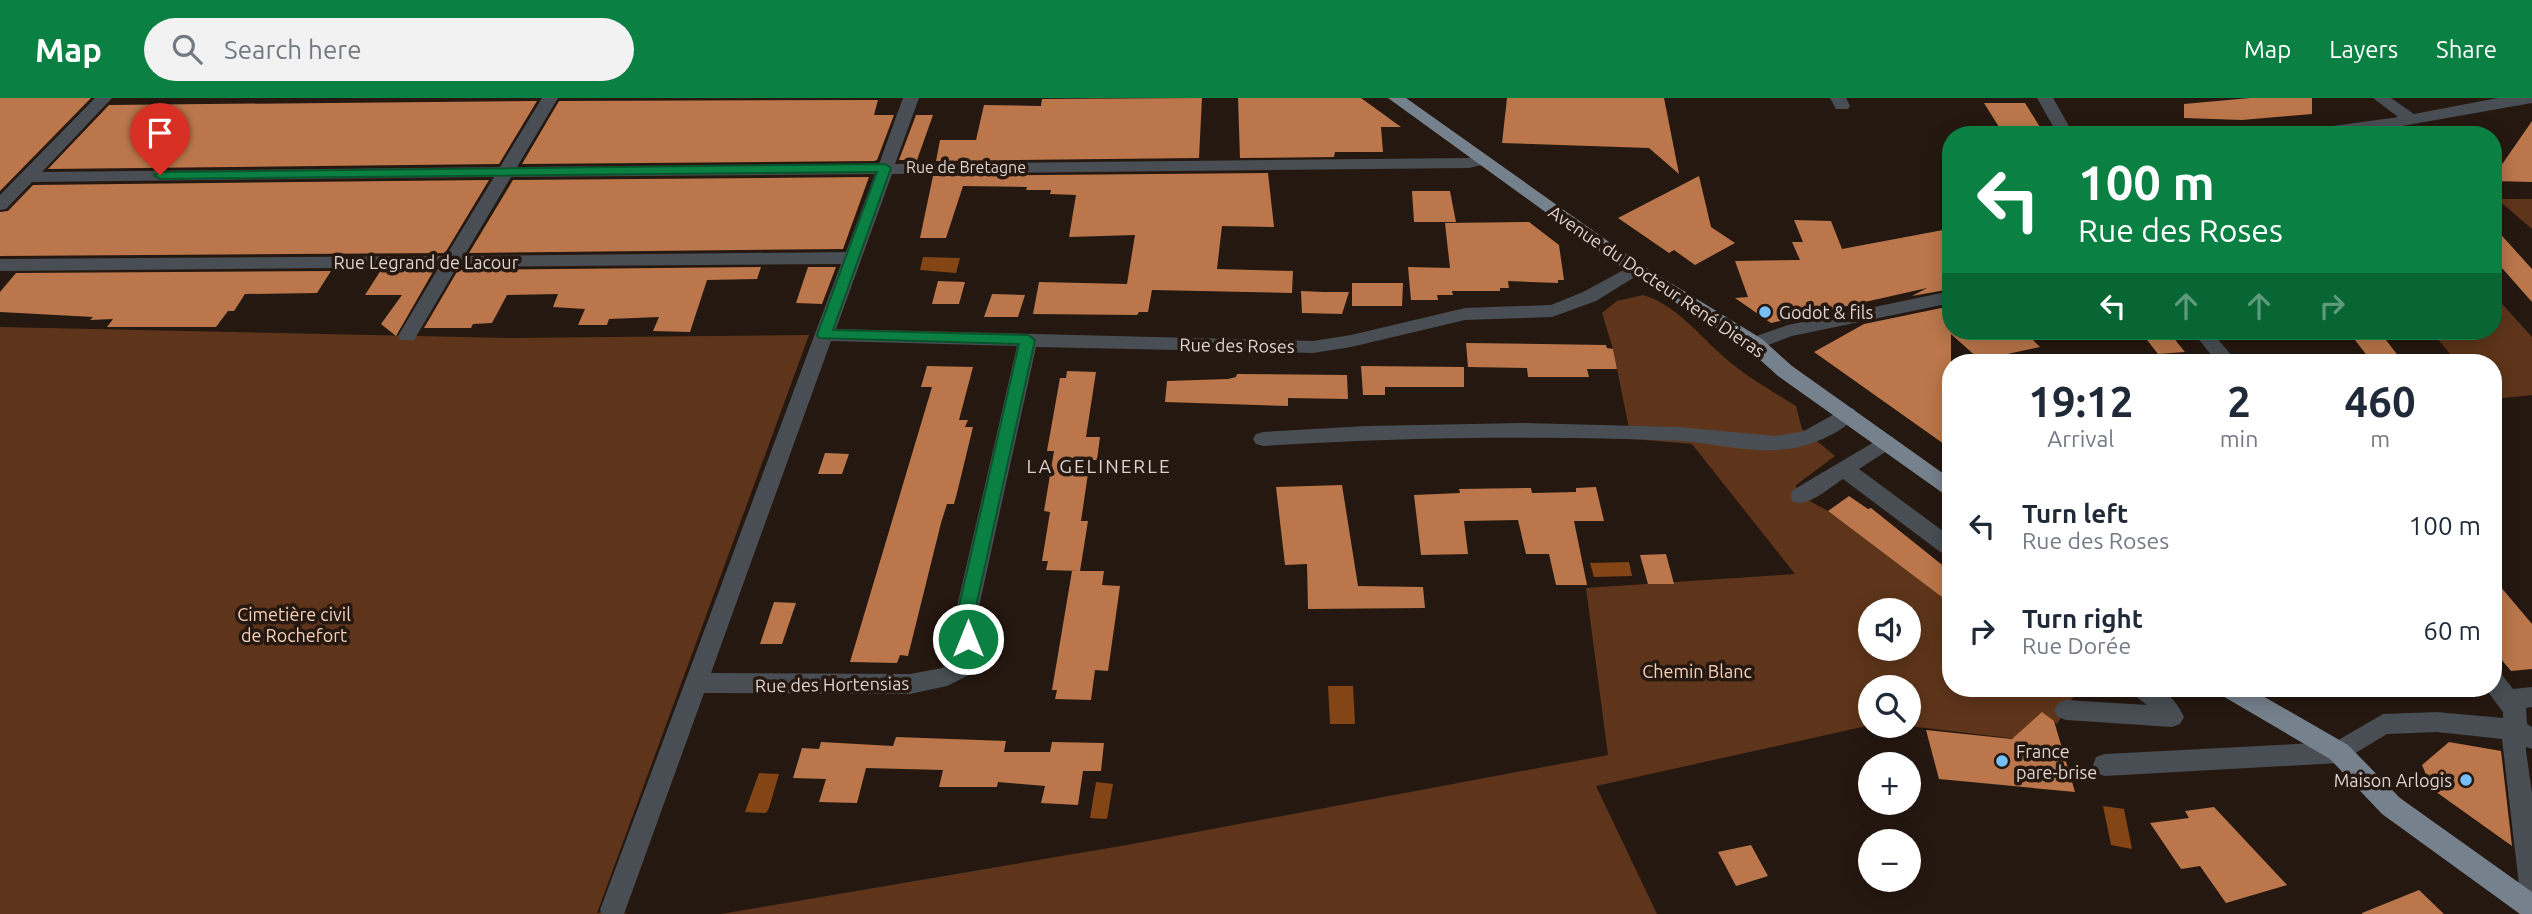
<!DOCTYPE html>
<meta charset="utf-8">
<style>
:root{--surface:#fff;--page:#f2f2f3;--text:#1f2937;--muted:#747a83;--accent:#0b8043}
body{margin:0;font-family:Ubuntu,sans-serif;background:var(--page);color:var(--text);height:100vh;display:flex;flex-direction:column;font-size:26px;white-space:nowrap}
*{box-sizing:border-box;margin:0}
p{font-size:23px;color:var(--muted)}
.icon{flex:none;width:38px;height:38px;fill:none;stroke:currentColor;stroke-width:2;stroke-linecap:round;stroke-linejoin:round}
.map{position:relative;flex:1;overflow:hidden}
.sheet{position:absolute;left:1942px;top:256px;width:560px;height:343px;display:flex;flex-direction:column;background:var(--surface);border-radius:28px;box-shadow:0 4px 18px #0003}
.sheet>*{flex:none}
.guide{position:absolute;left:1942px;top:28px;width:560px;height:214px;border-radius:28px;box-shadow:0 4px 18px #0003;background:#0b8043;color:#fff;overflow:hidden}
.fabs{position:absolute;left:1858px;top:500px;display:grid;gap:14px}
.fabs a{display:grid;place-items:center;width:63px;height:63px;border-radius:50%;background:var(--surface);box-shadow:0 4px 18px #0003;font-size:35px}
.pin{position:absolute;display:grid;place-items:center;width:60px;height:60px;color:#fff;margin:-72px -30px;border-radius:50% 50% 50% 0;rotate:-45deg;box-shadow:0 0 7px #0007}
.pin .icon{rotate:45deg}
.me{position:absolute;width:77px;margin:-38px;rotate:0deg;stroke-linejoin:round;filter:drop-shadow(0 0 5px #0008)}
.turn{display:flex;align-items:center;gap:24px;height:147px;padding:0 21px;font-size:32px}
.turn .icon{width:91px;height:91px;stroke-width:2.5}
.turn b{display:block;font-size:49px;line-height:60px}
.lanes{display:flex;align-items:center;height:66px;padding:0 21px;background:#0003;justify-content:center;gap:35px;direction:ltr}
.lanes .off{opacity:.35}
.eta{display:flex;justify-content:space-evenly;align-items:center;height:119px;text-align:center}
.eta b{font-size:42px;font-weight:700;line-height:49px}
ul{padding:0;list-style:none}
li{display:flex;align-items:center;gap:21px;height:105px;padding:0 21px}
li div{flex:1}
li b{display:block;font-size:26px}
li em{font-style:normal}
header{display:flex;align-items:center;gap:42px;box-sizing:border-box;height:98px;padding:0 35px;background:var(--accent);color:#fff}
header strong{font-size:33px}
nav{display:flex;gap:38px;margin-inline-start:auto;font-size:24px}
.search{width:490px;height:63px;background:var(--page);display:flex;align-items:center;gap:18px;box-sizing:border-box;padding:0 24px;border-radius:38px;color:var(--muted);font-size:26px}
.map>svg:first-child{display:block}
.green{fill:#5e351a;fill-rule:evenodd}
.water{fill:#844516}
.building{fill:#bb774b}
.lines{fill:none;stroke-linecap:round;stroke-linejoin:round}
.minor{fill:#484e53;fill-rule:evenodd}
.major{fill:#75818c;fill-rule:evenodd}
.route{fill:#0b8043;stroke:#07532c;stroke-width:2}
.poi-dot{fill:#77c0f7;stroke:#251810;stroke-width:2.5}
.labels{text-anchor:middle;dominant-baseline:central;stroke-width:7;stroke-linejoin:round;paint-order:stroke}
.far-street-label{font-size:16px;fill:#ddd3ce;stroke:#251810}
.street-label{font-size:18px;fill:#ddd3ce;stroke:#251810}
.poi-label{font-size:18px;fill:#ddd3ce;stroke:#251810;text-anchor:start}
.park-label{font-size:18px;fill:#f7d0b9;stroke:#251810}
.neighbourhood-label{font-size:19px;letter-spacing:2px;fill:#ddd3ce;stroke:#251810}
</style>
<header>
<strong>Map</strong>
<div class="search"><svg class="icon" aria-label="search" viewBox="0 0 24 24"><circle cx="10" cy="10" r="6"/><path d="M15 15l6 6"/></svg>Search here</div>
<nav><a>Map</a><a>Layers</a><a>Share</a></nav>
</header>
<div class="map">
<svg width="2532" height="816" viewBox="0 0 2532 816">
<rect width="100%" height="100%" fill="#251810"/>
<!-- green -->
<g class="green">
<path d="M2497 101H2532V131Z"/>
<path d="M1643 197C1675 206 1699 237 1724 259 1745 278 1772 293 1796 308L1802 331 1835 358 1796 387 1797 396 1828 413 1951 506V590H2063L2074 598 2057 626 2042 614 2060 646 1909 628V590H1871V627L1596 688 1657 816H721L1127 747 1608 657 1586 490 1795 476 1692 346 1633 341 1630 335 1613 251 1602 215 1617 203ZM1871 513H1909V551H1871Z"/>
<path d="M2494 197 2532 239V297L2494 301V264H2457L2431 233H2494Z"/>
<path d="M0 229 511 240 809 237 597 815 613 812 628 816H0Z"/>
</g>
<!-- water -->
<g class="water">
<path d="M923 159 960 160 956 175 920 172Z"/>
<path d="M1629 464 1632 478 1594 479 1590 465Z"/>
<path d="M1328 588H1353L1355 626H1330Z"/>
<path d="M759 675 779 676 769 710 766 715 745 714Z"/>
<path d="M1096 684 1113 686 1107 721 1090 720Z"/>
<path d="M2103 708 2124 711 2132 751 2111 747Z"/>
</g>
<!-- building -->
<g class="building">
<path d="M0 0H91L0 93Z"/>
<path d="M1202 0 1199 60 936 63 940 42H976L984 7 1041 8 1042 1Z"/>
<path d="M1238 0H1361L1401 29H1381L1383 54H1335L1334 59 1240 60Z"/>
<path d="M1507 0H1664L1679 76 1649 50 1502 45Z"/>
<path d="M2250 0H2312V16L2242 22 2184 20V6Z"/>
<path d="M878 2 874 17H894L877 62 874 63 522 66 559 3Z"/>
<path d="M534 3H537L499 66 48 71 109 7Z"/>
<path d="M1984 5H2025L2040 29H1999Z"/>
<path d="M916 17H933L917 62H899Z"/>
<path d="M2532 23V84L2494 83V78Z"/>
<path d="M1268 75 1274 129 1222 128 1217 171 1293 173 1292 195 1152 192 1148 214H1139L1137 217 1033 216 1039 184 1127 186 1135 137 1069 139 1076 97 1050 96 1051 92H1026L1027 89 963 88 946 140H920L933 78Z"/>
<path d="M1699 78 1711 129 1735 145 1695 167 1674 152 1669 155 1618 120Z"/>
<path d="M869 79 843 151 469 155 513 82Z"/>
<path d="M489 82 445 155 0 158V114L8 113 33 87Z"/>
<path d="M1412 93H1450L1456 124H1414Z"/>
<path d="M1794 122 1831 123 1842 151 1943 132 1951 141V191L1912 198 1927 190 1771 225 1735 200 1748 199 1735 163 1800 162 1792 144H1803Z"/>
<path d="M1529 124 1559 147 1564 182H1558V185L1508 183 1509 190H1500V193H1452L1453 197H1437L1438 202H1411L1408 169 1450 170 1445 125Z"/>
<path d="M2494 129 2532 171V204L2494 161Z"/>
<path d="M761 169 757 181 707 182 690 234 653 233 659 219 609 221 607 227H578L585 211 553 209 558 196 507 197 492 225 473 226 471 230H424L458 172Z"/>
<path d="M808 169H836L822 206 796 205Z"/>
<path d="M381 172H434L396 238 381 226 402 197H365Z"/>
<path d="M331 173 317 195 245 196 234 213H228L216 229H107L113 221 90 222 93 219 0 214V194L16 175Z"/>
<path d="M938 183 965 184 959 206H932Z"/>
<path d="M1352 185H1403L1402 208H1352Z"/>
<path d="M1301 193 1323 194H1349L1342 216 1302 215Z"/>
<path d="M992 196 1025 197 1018 219H984Z"/>
<path d="M1951 208V233H2024L2040 249 1980 262 1951 236V351L1814 254 1864 226Z"/>
<path d="M2140 233H2168L2185 254 2158 256Z"/>
<path d="M2348 233H2379L2403 264H2372Z"/>
<path d="M1466 245 1606 247 1607 250 1613 251 1617 271H1587L1589 279H1528L1527 270 1468 269Z"/>
<path d="M927 268 973 269 959 322H968L965 329H973L957 395 954 406H947L941 425 908 558 900 557 897 565 850 564 932 289H921Z"/>
<path d="M1361 268 1464 269V289H1385V297H1363Z"/>
<path d="M1067 273 1096 274 1086 339H1100L1097 362H1090L1081 423H1088L1080 473 1046 472 1048 463H1042L1050 414 1044 413 1054 353H1047L1060 280H1066Z"/>
<path d="M1237 276 1347 277 1348 301 1288 300V308L1165 304 1167 283 1228 281 1236 279Z"/>
<path d="M825 355 849 356 842 376H818Z"/>
<path d="M1342 387 1358 488 1423 489 1425 510 1308 511 1307 466 1285 467 1276 389Z"/>
<path d="M1596 389 1604 423H1574L1587 487H1556L1549 456H1526L1518 422 1464 423 1468 456 1421 457 1414 397 1460 395 1459 391 1531 390 1532 395 1576 394V390Z"/>
<path d="M1849 398 1868 411 1871 410 1951 474V506L1828 413Z"/>
<path d="M1666 456 1674 486H1648L1640 457Z"/>
<path d="M1072 473H1104L1102 487 1120 488 1108 573 1095 572 1091 602 1055 601 1057 592H1052Z"/>
<path d="M2494 481 2532 526V571L2511 573 2494 553Z"/>
<path d="M774 504 796 505 782 546H760Z"/>
<path d="M2042 614 2054 623 2075 694 1939 681 1926 632 2012 641Z"/>
<path d="M896 639 1006 643 1004 654H1050L1052 644 1104 645 1101 673H1083L1078 707 1041 705 1045 688 998 684 997 689H939L943 672 866 670 857 705 819 704 826 681 793 680 802 650 819 651 821 644 893 648Z"/>
<path d="M2449 644 2501 653 2512 748 2432 691 2422 667Z"/>
<path d="M2214 709 2287 787 2226 805 2200 768 2181 771 2150 725 2189 720 2185 713Z"/>
<path d="M1751 747 1768 778 1736 788 1718 754Z"/>
<path d="M2419 792 2444 816H2362V815Z"/>
</g>
<g class="lines">
<!-- minor -->
<g class="minor">
<path d="M95 0H112L42 74 500 69 542 0H558L517 69 879 66 903 0H919L895 66 1469 60 1484 57 1492 62 1490 65 1469 70 892 76 836 231 1313 243 1351 237 1465 210 1551 207 1583 194 1631 168 1637 166 1646 172 1596 203 1552 219 1465 222 1351 249 1313 255 1036 249 978 513 982 548 979 562 971 576 947 588 910 596 704 595 624 816H602L600 812 841 166 457 169 414 242H400L398 238 439 169 0 173V161L446 158 494 79 32 84 6 111 0 112V97ZM875 76 846 154 464 158 511 79ZM831 243 1017 248 956 513 957 559 942 570 910 576 711 575Z"/>
<path d="M1830 0H1846L1850 8 1848 11H1836Z"/>
<path d="M2037 0H2053L2074 37H2058Z"/>
<path d="M2373 0H2391L2414 16 2498 0H2532V5L2351 37H2292C2298 31 2381 22 2398 19Z"/>
<path d="M1951 193V205L1792 238 1755 252 1748 251 1746 246 1748 241 1788 227Z"/>
<path d="M2192 233H2211L2237 264H2217Z"/>
<path d="M1847 309 1854 311 1857 316C1846 334 1808 349 1788 351 1756 355 1724 348 1693 344 1670 342 1647 342 1624 341 1503 338 1383 340 1263 348L1256 346 1253 341 1256 336 1263 334 1366 328 1522 325 1678 329 1776 338 1804 333Z"/>
<path d="M1886 337 1893 339 1896 344 1893 349 1859 371 1951 439V458L1943 456 1843 381C1829 390 1809 409 1793 404L1790 398 1793 392Z"/>
<path d="M2494 574 2502 577 2513 591 2532 589V609L2526 610 2527 626 2532 629V651L2526 649V653L2532 695V799L2523 796 2519 787 2502 641 2437 634 2387 636 2339 665 2105 678 2096 675 2093 667 2096 659 2105 656 2335 644 2383 616 2437 614 2503 620V614L2485 590H2494Z"/>
<path d="M2130 590C2159 589 2170 591 2184 619L2180 626 2172 629 2066 622 2058 619 2054 612 2058 605 2066 602 2147 607 2134 597Z"/>
</g>
<!-- major -->
<g class="major">
<path d="M1388 0H1406L1643 168 1762 241 1792 268 1951 381V399L1944 396 1778 278 1748 251 1631 176Z"/>
<path d="M2217 590H2249L2348 647 2400 700 2532 794V816H2520L2382 716 2330 661 2221 597Z"/>
</g>
</g>
<!-- route -->
<path class="route" d="M885 66 891 70 833 232 1028 237 1035 242 975 513 977 541 974 546H962L958 513 1019 246 819 240 817 237 877 74 160 81 154 77 160 74Z"/>
<!-- markers -->
<g class="poi-dot">
<circle cx="1765" cy="214" r="7"/>
<circle cx="2002" cy="663" r="7"/>
<circle cx="2466" cy="682" r="7"/>
</g>
<g class="labels">
<!-- far-street labels -->
<g class="far-street-label">
<text x="966" y="69">Rue de Bretagne</text>
</g>
<!-- street labels -->
<g class="street-label">
<text x="426" y="164">Rue Legrand de Lacour</text>
<text transform="translate(1657 183) rotate(34)">Avenue du Docteur René Dieras</text>
<text transform="translate(1237 247) rotate(1)">Rue des Roses</text>
<text transform="translate(832 586) rotate(-1)">Rue des Hortensias</text>
</g>
<!-- poi labels -->
<g class="poi-label">
<text x="1779" y="214">Godot &amp; fils</text>
<text x="2016" y="653">France<tspan x="2016" dy="21">pare-brise</tspan></text>
<text x="2452" y="682" text-anchor="end">Maison Arlogis</text>
</g>
<!-- park labels -->
<g class="park-label">
<text x="294" y="516">Cimetière civil<tspan x="294" dy="21">de Rochefort</tspan></text>
<text x="1697" y="573">Chemin Blanc</text>
</g>
<!-- neighbourhood labels -->
<g class="neighbourhood-label">
<text x="1099" y="368">LA GELINERLE</text>
</g>
</g>
</svg>
<div class="fabs">
<a><svg class="icon" aria-label="sound" viewBox="0 0 24 24"><path d="M4 9h4l5-4v14l-5-4H4zM17 9q2 3 0 6"/></svg></a>
<a><svg class="icon" aria-label="search" viewBox="0 0 24 24"><circle cx="10" cy="10" r="6"/><path d="M15 15l6 6"/></svg></a>
<a>+</a>
<a>−</a>
</div>
<div class="pin" style="left:160px;top:77px;background:#d93025"><svg class="icon" aria-label="arrive" viewBox="0 0 24 24"><path d="M6 21V4h12l-3 4 3 4H6"/></svg></div>
<svg class="me" style="left:968px;top:541px" viewBox="-20 -20 40 40"><circle r="17" fill="#0b8043" stroke="#fff" stroke-width="3"/><path d="M0-11L8 9 0 5-8 9z" fill="#fff"/></svg>
<div class="guide">
<div class="turn"><svg class="icon" aria-label="left" viewBox="0 0 24 24"><path d="M17 20v-9H6M10 6l-5 5 5 5"/></svg><div><b>100 m</b>Rue des Roses</div></div>
<div class="lanes"><svg class="icon" aria-label="left" viewBox="0 0 24 24"><path d="M17 20v-9H6M10 6l-5 5 5 5"/></svg><svg class="icon off" aria-label="ahead" viewBox="0 0 24 24"><path d="M12 20V5M6 11l6-6 6 6"/></svg><svg class="icon off" aria-label="ahead" viewBox="0 0 24 24"><path d="M12 20V5M6 11l6-6 6 6"/></svg><svg class="icon off" aria-label="right" viewBox="0 0 24 24"><path d="M7 20v-9h11M14 6l5 5-5 5"/></svg></div>
</div>
<section class="sheet">
<div class="eta">
<div><b>19:12</b><p>Arrival</p></div>
<div><b>2</b><p>min</p></div>
<div><b>460</b><p>m</p></div>
</div>
<ul>
<li><svg class="icon" aria-label="left" viewBox="0 0 24 24"><path d="M17 20v-9H6M10 6l-5 5 5 5"/></svg><div><b>Turn left</b><p>Rue des Roses</p></div><em>100 m</em></li>
<li><svg class="icon" aria-label="right" viewBox="0 0 24 24"><path d="M7 20v-9h11M14 6l5 5-5 5"/></svg><div><b>Turn right</b><p>Rue Dorée</p></div><em>60 m</em></li>
</ul>
</section>
</div>
